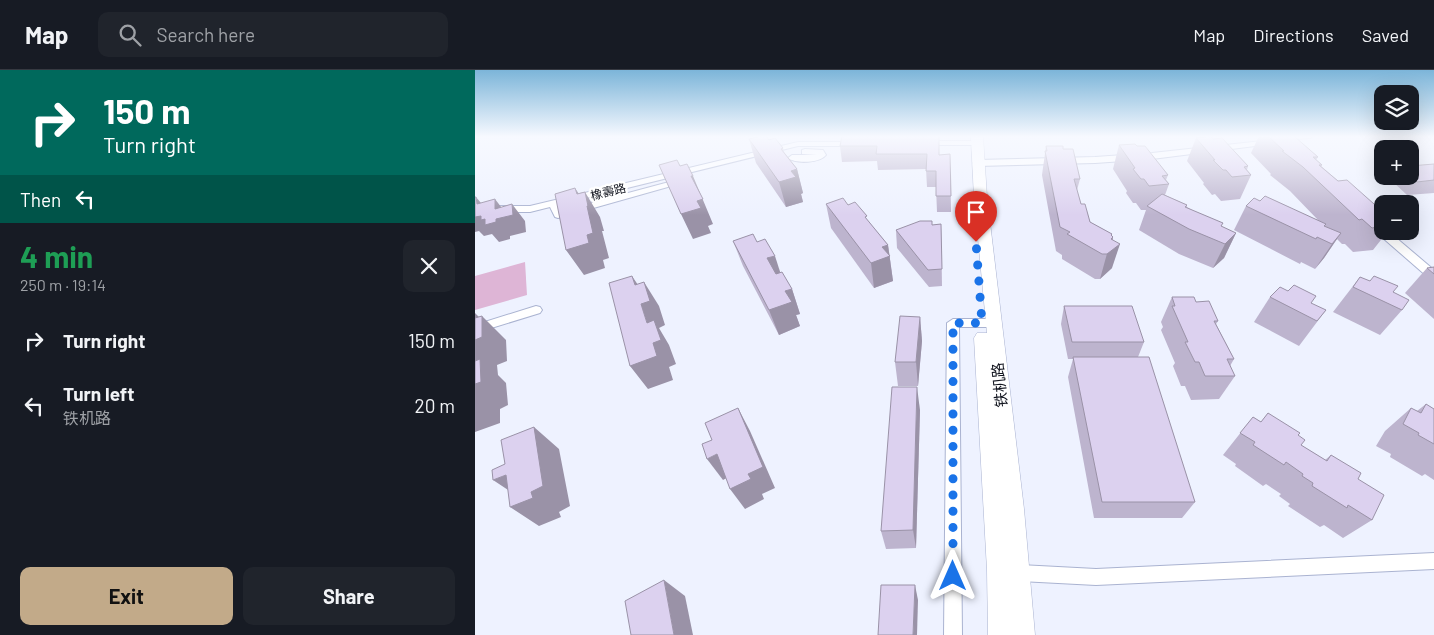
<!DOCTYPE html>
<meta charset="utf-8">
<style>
:root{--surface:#171b24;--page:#20242c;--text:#f1f3f6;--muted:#9ea1a6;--line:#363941;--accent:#c2aa89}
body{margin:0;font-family:Barlow,"Noto Sans SC",sans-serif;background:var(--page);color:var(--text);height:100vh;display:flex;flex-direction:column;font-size:19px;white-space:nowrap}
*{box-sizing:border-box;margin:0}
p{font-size:16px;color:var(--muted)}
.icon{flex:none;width:28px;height:28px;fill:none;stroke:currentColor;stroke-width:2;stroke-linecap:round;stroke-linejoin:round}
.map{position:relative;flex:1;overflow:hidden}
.sheet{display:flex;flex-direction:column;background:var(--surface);width:475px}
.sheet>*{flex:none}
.hud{background:#00695c;color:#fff;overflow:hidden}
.controls{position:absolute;left:899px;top:15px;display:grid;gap:10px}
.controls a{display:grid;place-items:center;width:45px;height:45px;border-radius:10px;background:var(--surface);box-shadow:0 5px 20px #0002;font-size:25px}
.pin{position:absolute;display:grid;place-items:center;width:42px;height:42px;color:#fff;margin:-51px -21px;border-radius:50% 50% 50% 0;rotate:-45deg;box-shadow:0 0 5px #0007}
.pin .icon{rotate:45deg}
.me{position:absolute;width:55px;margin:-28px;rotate:0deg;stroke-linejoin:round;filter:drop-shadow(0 0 4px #0008)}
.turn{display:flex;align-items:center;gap:18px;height:105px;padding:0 20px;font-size:22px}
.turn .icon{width:65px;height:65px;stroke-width:2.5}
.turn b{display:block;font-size:35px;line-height:42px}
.then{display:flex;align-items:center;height:48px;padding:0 20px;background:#0003;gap:10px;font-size:19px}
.round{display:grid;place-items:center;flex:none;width:52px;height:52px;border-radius:10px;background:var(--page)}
.head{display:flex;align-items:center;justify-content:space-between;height:85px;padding:0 20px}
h1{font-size:30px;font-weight:700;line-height:38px;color:#1e9e55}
.button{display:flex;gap:10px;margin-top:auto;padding:10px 20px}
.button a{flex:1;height:58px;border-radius:10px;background:var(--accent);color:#111;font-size:20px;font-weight:700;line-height:58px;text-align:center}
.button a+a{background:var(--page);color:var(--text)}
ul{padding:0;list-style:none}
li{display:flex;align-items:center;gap:15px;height:65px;padding:0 20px}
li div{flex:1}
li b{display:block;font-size:19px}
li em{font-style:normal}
header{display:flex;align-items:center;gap:30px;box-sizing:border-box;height:70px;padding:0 25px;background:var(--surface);border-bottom:1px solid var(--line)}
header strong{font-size:24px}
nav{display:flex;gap:28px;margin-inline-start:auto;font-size:18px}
.search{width:350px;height:45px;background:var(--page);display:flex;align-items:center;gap:12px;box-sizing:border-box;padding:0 18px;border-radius:10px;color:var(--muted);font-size:19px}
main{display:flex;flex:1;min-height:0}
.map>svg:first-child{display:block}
.green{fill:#deb5d6}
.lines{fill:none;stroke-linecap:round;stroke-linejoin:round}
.street-casing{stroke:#aab3d1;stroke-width:2}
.secondary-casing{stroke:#aab3d1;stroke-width:1}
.street{fill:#fff;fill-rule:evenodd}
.secondary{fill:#fff;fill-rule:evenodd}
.wall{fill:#bdb4ce}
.shaded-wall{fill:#9a92a7}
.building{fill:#dcd1ef;stroke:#9a92a7}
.route{stroke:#1a73e8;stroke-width:9;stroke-dasharray:0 16.2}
.labels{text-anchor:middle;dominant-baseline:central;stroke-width:4.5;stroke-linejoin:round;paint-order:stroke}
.far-street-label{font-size:12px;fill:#12151f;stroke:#fff}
.street-label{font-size:15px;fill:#12151f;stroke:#fff}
</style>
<header>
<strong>Map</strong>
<div class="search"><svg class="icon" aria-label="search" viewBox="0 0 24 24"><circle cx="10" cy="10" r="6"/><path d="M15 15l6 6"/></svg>Search here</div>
<nav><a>Map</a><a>Directions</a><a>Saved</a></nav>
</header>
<main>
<section class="sheet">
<div class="hud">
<div class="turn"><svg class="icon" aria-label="right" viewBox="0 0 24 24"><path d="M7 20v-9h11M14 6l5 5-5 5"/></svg><div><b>150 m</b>Turn right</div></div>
<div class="then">Then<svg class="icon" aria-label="left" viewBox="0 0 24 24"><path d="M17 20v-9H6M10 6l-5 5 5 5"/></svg></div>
</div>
<div class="head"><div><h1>4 min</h1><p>250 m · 19:14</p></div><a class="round"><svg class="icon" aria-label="close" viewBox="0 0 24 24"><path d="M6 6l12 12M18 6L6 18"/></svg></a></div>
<ul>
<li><svg class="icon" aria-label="right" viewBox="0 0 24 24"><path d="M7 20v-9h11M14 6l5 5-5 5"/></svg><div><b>Turn right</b></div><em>150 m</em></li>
<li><svg class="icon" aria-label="left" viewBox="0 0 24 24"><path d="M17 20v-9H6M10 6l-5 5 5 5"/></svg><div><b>Turn left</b><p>铁机路</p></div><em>20 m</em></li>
</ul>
<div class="button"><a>Exit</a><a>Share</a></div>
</section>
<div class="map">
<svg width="959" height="565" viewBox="0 0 959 565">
<rect width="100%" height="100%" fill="#eef2ff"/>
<!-- green -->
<path class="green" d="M50 192 52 225 0 240V206Z"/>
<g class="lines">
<!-- street casing -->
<g class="street-casing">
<g id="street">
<path d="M801 66H839L835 68 802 70 788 75 677 89 620 93 502 96 498 93 502 90 620 87 677 83 787 71Z"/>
<path d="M444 71H502L506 73 502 75H444Z"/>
<path d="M323 72H382L386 74 382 76H323L83 135 86 141 209 108 214 111 83 148 80 147 75 137 55 142H0V136H55Z"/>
<path d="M330 79 348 80 351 85C345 93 321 94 313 88L317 85H342L327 84V80Z"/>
<path d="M897 150 908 157V161H913L959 200V210L955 209 893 155V151Z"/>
<path d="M61 236 65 237 67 240 65 243 0 263V255Z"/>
<path d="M478 249H518L524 253 518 257H484L487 565H469L472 253Z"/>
<path d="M959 483V499L621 515 545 511 539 509 537 503 539 497 545 495 621 499Z"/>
</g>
</g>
<!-- secondary casing -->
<g class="secondary-casing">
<path id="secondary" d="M496 66H508L512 127 549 439 560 565H513L512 500 499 268 502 263H512L499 127Z"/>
</g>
<!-- street -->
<use href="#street" class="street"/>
<!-- secondary -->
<use href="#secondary" class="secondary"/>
</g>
<!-- wall -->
<g class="wall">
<path d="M367 66 464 85 475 84 476 142H462L461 117H452L451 99 403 100 402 91 367 92 365 76Z"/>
<path d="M784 66H819L843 87 841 90 847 95 846 96 863 111 908 142V161H913L898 180 878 182 870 174H867L862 169 849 188 840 199 826 192 825 194 759 160 771 136 785 131 843 150 815 121 795 105 796 104 776 83Z"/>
<path d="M721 68 738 69 773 96 772 100 776 105 765 129 746 131 740 124 737 125 728 114 729 113 712 91Z"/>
<path d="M274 69 294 70 308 78 309 82 322 99 328 123 326 124 328 132 311 137 281 93Z"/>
<path d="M644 75 662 76 693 105 691 110 694 114 690 125 712 135V137L747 157 761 163 749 188 738 198 704 184 664 160 671 140H666L661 133H658L651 123 652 121 638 99Z"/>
<path d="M571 76 588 79 605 109 602 120 606 134 615 152 637 164 636 166 638 167V170L637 198 625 209H620L587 189V185L581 181 567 105Z"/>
<path d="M959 94V123L932 125 916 110 919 106H935V96Z"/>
<path d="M351 134 373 135 392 150 413 175 418 211 399 218 356 158Z"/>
<path d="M466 154 467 216 454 217 422 178 421 160Z"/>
<path d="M258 171 282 172 317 219 325 244 321 245 325 256 304 265 268 196Z"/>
<path d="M959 197V249L930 223 952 198Z"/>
<path d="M885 207 918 222 927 240 905 265 858 242Z"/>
<path d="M697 227 721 232 743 251 741 254 759 289 755 296 760 306 744 329 716 330 710 316H706L698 296 700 293 686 260 688 257 686 252Z"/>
<path d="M795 227 851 240 824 276 779 252Z"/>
<path d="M589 236 669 272 663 287 720 432 707 448H619L593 307 598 289H593L586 254Z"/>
<path d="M445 247 447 271 443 316H423L420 292Z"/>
<path d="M951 334 959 339V410L950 404 947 406 915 387 916 384 901 376 910 361 936 338 942 341Z"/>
<path d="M445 340 441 478 411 479 406 461Z"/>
<path d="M793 343 823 365 826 375 850 390 856 385 883 409 897 450 868 468 849 455 845 457 813 436 815 434 804 426 806 424 791 414 788 416 760 396 761 394 748 385 778 347 786 352Z"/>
</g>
<!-- shaded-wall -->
<g class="shaded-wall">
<path d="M322 99 328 123 326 124 328 132 311 137 304 112 316 101Z"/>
<path d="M216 106H218L238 154 233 156 236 163 218 169 206 144Z"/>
<path d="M100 118 112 136 110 122 125 147 129 161H127L134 188 128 190 130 198 109 205 91 180 112 165Z"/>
<path d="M1 127 15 144 2 134Z"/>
<path d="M20 129 33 146 37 134 50 151 51 162 35 166V169L24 172 17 164 9 166 4 161 0 162V147L20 139Z"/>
<path d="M761 163 749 188 738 198 750 174Z"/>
<path d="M866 163 849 188 840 199 857 174Z"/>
<path d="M638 167 634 182 645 174 637 198 625 209 636 169Z"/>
<path d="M413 175 418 211 399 218 396 193 407 177Z"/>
<path d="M300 186 308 211 300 213 292 188Z"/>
<path d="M157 206 173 230 169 212 184 236 190 255 184 258 194 275 201 294 194 297 198 310 173 319 155 296 172 253Z"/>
<path d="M317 219 325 244 321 245 325 256 304 265 294 240 310 221Z"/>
<path d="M0 243 7 250V246L31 270 32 291 22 295 23 305 31 313 33 335 25 339V353L0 362Z"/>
<path d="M445 247 447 271 443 316 441 292Z"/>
<path d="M442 317 445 340 441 478 438 460Z"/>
<path d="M263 338 275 361 300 418 287 424 289 429 270 439 255 419 273 404Z"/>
<path d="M59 357 84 379 95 436 84 442 86 447 64 456 35 437 48 430 18 410 31 405Z"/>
<path d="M242 384 257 405 248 410 232 389Z"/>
<path d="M189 510 210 526 218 565H199Z"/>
<path d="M440 515 443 530 442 565H438Z"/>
</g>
<!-- building -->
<g class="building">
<path d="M286 66H291L294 70 300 68 308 78 306 79 322 99 316 101 321 107 304 112 274 69Z"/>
<path d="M367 66H464V85L475 84 476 126H461V101H451L452 84H401L402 76H365Z"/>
<path d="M736 66 738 69 747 68 773 96 769 97 776 105 757 107 751 100H748L738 90H740L721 68Z"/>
<path d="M793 66H819L843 87H838L847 95H844L863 111 872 110 908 142V145L906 146 908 147V156L897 158 887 149 884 150 828 97 807 81H809Z"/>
<path d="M660 74 662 76H670L693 105 687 106 694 114 674 116 669 109H666L658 99 660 98 644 75Z"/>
<path d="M571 76H588V79H598L605 109H599L606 134H610L615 152 637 164 636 165 638 167 636 169 645 174 632 184H627L592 164 595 162 585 157 570 81H572Z"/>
<path d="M202 90 205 96 212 94 218 106H216L228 129 222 131 226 138 206 144 184 95Z"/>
<path d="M959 94V110L942 112 935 105V96Z"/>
<path d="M100 118 102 124 110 122 113 136H112L118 163 112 165 114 173 91 180 80 124Z"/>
<path d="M687 124 712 135 710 137 748 153 746 156 761 163 750 174 714 159 672 136Z"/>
<path d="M790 126 851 154 849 156 866 163 857 174 842 167 841 169 771 136 779 128 785 131Z"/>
<path d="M0 127H1L2 134 20 129V139L37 134 38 145 21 149V152L10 155V149L6 150V146L0 147Z"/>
<path d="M368 128 373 135 380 132 392 146 390 147 413 175 407 177 415 186 396 193 351 134Z"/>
<path d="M445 151H457V155L466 154 467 199 453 200 421 160Z"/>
<path d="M278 164 282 172 290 169 300 186 292 188 301 204 307 202 317 219 310 221 317 232 294 240 258 171Z"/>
<path d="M959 197V204L952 198Z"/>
<path d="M157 206 160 215 169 212 175 231 166 234 172 253 179 250 186 270 178 273 182 286 155 296 134 213Z"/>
<path d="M899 206 923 216 918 222 934 230 927 240 878 217 885 207 895 211Z"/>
<path d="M819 215 841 226 836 233 851 240 842 251 795 227 805 217 813 221Z"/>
<path d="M697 227H719L721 232 734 231 743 251H739L759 289H752L760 306H730L724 292H720L710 272H713L697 236H700Z"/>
<path d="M589 236H657L669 272H597Z"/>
<path d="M7 246V267L0 270V248Z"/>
<path d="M425 246 445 247 441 292H420Z"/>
<path d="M598 287H674L720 432H627Z"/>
<path d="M5 289 6 312 0 314V291Z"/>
<path d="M417 317H442L438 460 406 461Z"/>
<path d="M951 334 959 339V374L943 365 944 363 928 354 936 338 946 343Z"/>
<path d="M263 338 288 397 273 404 276 409 255 419 242 384 232 389 227 374 237 370 230 353Z"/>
<path d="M793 343 825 363 823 365 830 370 826 375 852 391 856 385 886 403 883 409 909 425 897 450 873 435 872 438 837 416 838 413 827 406 828 404 811 392 809 395 778 375 780 372 765 363 778 347 786 352Z"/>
<path d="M59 357 68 416 56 422 58 428 35 437 31 405 18 410 17 400 30 394 26 370Z"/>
<path d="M189 510 199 565H156L150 531Z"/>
<path d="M406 515H440L438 565H403Z"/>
</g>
<!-- sky -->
<linearGradient id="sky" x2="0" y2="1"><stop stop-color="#7cb5d9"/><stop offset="0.46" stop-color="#f7f9ff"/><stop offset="1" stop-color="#f7f9ff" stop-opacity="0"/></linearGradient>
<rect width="959" height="145" fill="url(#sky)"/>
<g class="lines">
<!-- route -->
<path class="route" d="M478 506V253H507L501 172"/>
</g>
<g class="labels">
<!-- far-street labels -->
<g class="far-street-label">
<text transform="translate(133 121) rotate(-14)">橡壽路</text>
</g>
<!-- street labels -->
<g class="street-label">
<text transform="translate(524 315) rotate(-96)">铁机路</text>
</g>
</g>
</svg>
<div class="controls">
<a><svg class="icon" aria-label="layers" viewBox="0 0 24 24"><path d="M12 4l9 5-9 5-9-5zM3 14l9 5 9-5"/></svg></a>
<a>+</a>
<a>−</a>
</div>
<div class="pin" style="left:501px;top:172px;background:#d93025"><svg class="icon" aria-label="arrive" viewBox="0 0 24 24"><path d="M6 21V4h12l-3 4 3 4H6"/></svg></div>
<svg class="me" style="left:478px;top:506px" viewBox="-20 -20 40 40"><path d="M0-17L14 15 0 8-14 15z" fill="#1a73e8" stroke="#fff" stroke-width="4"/></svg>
</div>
</main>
